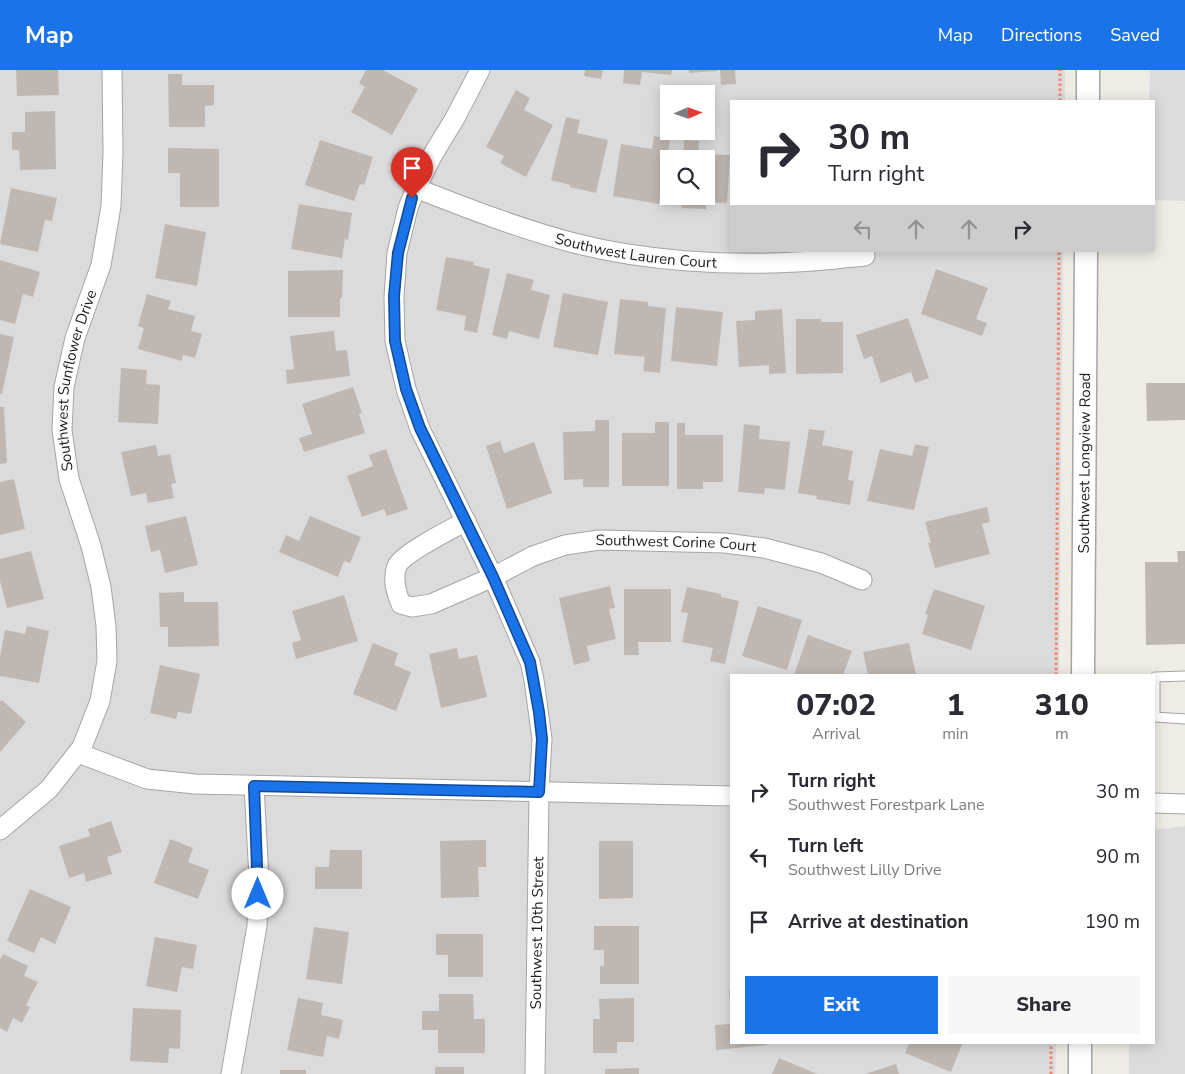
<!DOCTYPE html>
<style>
:root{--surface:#fff;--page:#f7f7f7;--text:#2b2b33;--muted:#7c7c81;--accent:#1a73e8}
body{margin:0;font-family:"Nunito Sans",sans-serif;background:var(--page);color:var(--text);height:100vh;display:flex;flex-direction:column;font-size:19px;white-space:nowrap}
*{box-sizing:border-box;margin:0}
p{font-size:16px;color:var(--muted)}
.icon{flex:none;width:28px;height:28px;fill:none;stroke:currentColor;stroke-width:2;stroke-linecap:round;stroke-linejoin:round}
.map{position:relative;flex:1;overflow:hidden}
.drawer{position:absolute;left:730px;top:604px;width:425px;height:370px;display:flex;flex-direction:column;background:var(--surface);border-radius:0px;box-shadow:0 2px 12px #0003}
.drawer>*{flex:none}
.guide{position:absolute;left:730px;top:30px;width:425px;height:152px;border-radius:0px;box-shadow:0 2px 12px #0003;background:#fff;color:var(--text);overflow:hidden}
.needle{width:32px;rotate:88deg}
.controls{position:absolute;left:660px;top:15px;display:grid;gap:10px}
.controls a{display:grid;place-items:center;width:55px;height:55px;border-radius:0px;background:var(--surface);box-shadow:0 2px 12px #0003;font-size:25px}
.pin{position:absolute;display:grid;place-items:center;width:42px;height:42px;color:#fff;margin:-51px -21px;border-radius:50% 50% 50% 0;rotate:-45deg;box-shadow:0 0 5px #0007}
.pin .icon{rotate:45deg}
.me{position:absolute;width:55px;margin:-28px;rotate:0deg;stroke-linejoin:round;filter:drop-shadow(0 0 4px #0008)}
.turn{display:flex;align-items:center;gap:18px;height:105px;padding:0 15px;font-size:22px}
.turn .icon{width:65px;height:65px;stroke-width:2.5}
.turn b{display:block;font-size:35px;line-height:42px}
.lanes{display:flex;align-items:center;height:48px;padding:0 15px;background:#0003;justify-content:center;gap:25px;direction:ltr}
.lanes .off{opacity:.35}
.eta{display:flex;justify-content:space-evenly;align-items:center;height:85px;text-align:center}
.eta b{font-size:30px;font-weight:800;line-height:35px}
.action{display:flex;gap:10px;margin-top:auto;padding:10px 15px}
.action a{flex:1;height:58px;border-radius:0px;background:var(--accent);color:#fff;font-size:20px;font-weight:800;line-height:58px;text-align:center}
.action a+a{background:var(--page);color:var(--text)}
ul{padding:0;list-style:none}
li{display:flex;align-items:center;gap:15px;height:65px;padding:0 15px}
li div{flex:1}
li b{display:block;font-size:19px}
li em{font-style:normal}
header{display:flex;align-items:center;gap:30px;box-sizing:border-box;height:70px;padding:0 25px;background:var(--accent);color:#fff}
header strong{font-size:24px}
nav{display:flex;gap:28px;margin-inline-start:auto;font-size:18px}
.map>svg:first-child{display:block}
.residential{fill:#dcdbdb;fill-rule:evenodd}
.building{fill:#bfb8b2}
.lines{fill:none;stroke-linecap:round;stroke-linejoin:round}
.service-casing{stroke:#a5a5a5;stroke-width:11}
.minor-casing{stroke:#a5a5a5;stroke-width:21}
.tertiary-casing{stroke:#a5a5a5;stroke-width:25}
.path{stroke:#f28673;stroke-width:3;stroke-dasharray:2.5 2.5;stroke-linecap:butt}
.service{stroke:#fff;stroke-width:9}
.minor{stroke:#fff;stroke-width:19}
.tertiary{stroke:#fff;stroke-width:22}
.route-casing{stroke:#114b97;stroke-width:12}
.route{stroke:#1a73e8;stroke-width:9}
.labels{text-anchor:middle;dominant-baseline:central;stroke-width:4;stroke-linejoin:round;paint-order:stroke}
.street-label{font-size:15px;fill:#1e1e1e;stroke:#fff}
</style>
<header>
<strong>Map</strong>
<nav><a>Map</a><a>Directions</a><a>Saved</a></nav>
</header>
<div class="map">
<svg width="1185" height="1004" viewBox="0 0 1185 1004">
<rect width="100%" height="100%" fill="#efece5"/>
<!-- residential -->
<g class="residential">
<path d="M0 0H1065V31H731V181H1063L1059 605H731V972L1056 973 1055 1004H0ZM669 24H706V61H669ZM669 89H706V126H669Z"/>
<path d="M1150 0H1185V131L1154 130V31H1149Z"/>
<path d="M1185 756V1004H1129V973L1154 972V760Z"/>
</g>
<!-- building -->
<g class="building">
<path d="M16 0H58L59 25 17 26Z"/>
<path d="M366 0H383L418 19 392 65 351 42 365 17 359 13Z"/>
<path d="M585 0H603L601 9 584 6Z"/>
<path d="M624 0H672L671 5 642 2 640 15 623 13Z"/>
<path d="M689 0H718V1L689 3Z"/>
<path d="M720 0H735L736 14 721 15Z"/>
<path d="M168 4H182V15H214V35L205 36V57H169Z"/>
<path d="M516 20 530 28 524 40 553 55 526 107 500 93 504 86 486 77Z"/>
<path d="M55 41 56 99 20 100 19 80H12V62H25V42Z"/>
<path d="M566 47 580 50 577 63 608 70 596 123 570 117V115L551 110Z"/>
<path d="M654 66 670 69 659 134 613 126 621 74 652 79Z"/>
<path d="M320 70 373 87 364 115 360 114 354 131 305 115Z"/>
<path d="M684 70 699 71 698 84 730 85 727 133 706 132V139L681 138 682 126H706V89H683Z"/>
<path d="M168 78 219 79V137H180V103H168Z"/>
<path d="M11 118 57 128 52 151 45 150 38 182 0 174Z"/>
<path d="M299 134 352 143 348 170 345 169 342 188 291 179Z"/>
<path d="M165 154 206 162 197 216 155 208Z"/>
<path d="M446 187 474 192 473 195 490 199 477 263 464 260 466 246 436 240Z"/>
<path d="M0 190 40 202 33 227 23 224 15 254 0 250Z"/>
<path d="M936 199 988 218 976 249 987 253 982 266 921 244Z"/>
<path d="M343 200 342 228H340V247H288V201Z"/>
<path d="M507 203 534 210 531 220 550 225 539 269 509 261 507 269 492 265Z"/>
<path d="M563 223 608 232 598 285 553 277Z"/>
<path d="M147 224 171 231 168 239 195 246 191 261 202 264 195 288 183 285 182 291 138 279 144 258 138 256Z"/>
<path d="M620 229 648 232V236L666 238 660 303 643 301 645 287 614 284Z"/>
<path d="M676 237 723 242 717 296 671 291Z"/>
<path d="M782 239 786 303 769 304V295L739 297 736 251 755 250V241Z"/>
<path d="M908 248 929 308 915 313 911 302 881 313 872 286 864 289 856 265Z"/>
<path d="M796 249H821V252H843V303L796 304Z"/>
<path d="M334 261 336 281 347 280 350 306 287 314 286 300 294 299 290 266Z"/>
<path d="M0 264 14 267 2 324H0Z"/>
<path d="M121 298 147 300 146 314 160 315 158 354 118 352Z"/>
<path d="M1146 313H1185V350L1147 351Z"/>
<path d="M353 317 362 343 359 344 365 363 304 382 299 368 312 364 302 334Z"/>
<path d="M0 337H4L7 393 0 394Z"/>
<path d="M595 350H609V417H583V409L564 410 563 362 595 361Z"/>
<path d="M655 352H669V416H622V363H655Z"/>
<path d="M677 353H685V365H723V412H703V419H677Z"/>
<path d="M744 354 760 356 759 369 790 372 785 420 765 418 764 424 738 422Z"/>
<path d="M809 359 825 361 822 375 853 381 848 410 854 411 850 435 816 429 817 426 798 423Z"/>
<path d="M500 371 504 383 534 372 552 423 507 439 486 376Z"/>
<path d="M915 374 929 377 914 440 867 431 880 379 912 386Z"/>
<path d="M156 375 158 386 170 384 176 413 171 414 174 428 148 433 146 423 131 426 121 382Z"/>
<path d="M386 379 408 439 387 446 384 439 362 447 347 406 373 396 369 385Z"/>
<path d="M14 409 25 459 0 465V412Z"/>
<path d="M987 437 990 452 982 454 990 484 935 498 928 473H931L925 452Z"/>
<path d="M186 446 198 495 165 503 160 480 151 482 145 456Z"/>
<path d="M310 446 361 467 350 493 344 491 338 507 279 482 286 465 299 471Z"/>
<path d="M31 481 44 529 7 538 0 511V489Z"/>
<path d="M1177 481H1185V574L1146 575 1145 492H1178Z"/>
<path d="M610 516 615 538 609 539 616 569 587 576 590 591 574 595 559 528Z"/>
<path d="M687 517 721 524V527L739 531 725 594 710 591 713 578 682 572 688 543 681 542Z"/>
<path d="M624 519H671V572H638L639 585H624Z"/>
<path d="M934 519 985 536 971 580 922 564 928 545 925 544Z"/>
<path d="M184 522V532H218L219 576 168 577V557H160L159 523Z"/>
<path d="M344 525 358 571 296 589 292 573 301 570 292 541Z"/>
<path d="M758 536 802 550 787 600 742 586Z"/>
<path d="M27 556 49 561 39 613 0 606V587L5 560 25 564Z"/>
<path d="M808 565 852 581 843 605H794Z"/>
<path d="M373 573 398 583 394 595 411 602 396 641 353 624Z"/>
<path d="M909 573 916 605H868L863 582Z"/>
<path d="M457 578 459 589 477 585 487 627 441 638 429 584Z"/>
<path d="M160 595 200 604 191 644 178 642 176 649 150 643Z"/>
<path d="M2 630 26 652 0 682V632Z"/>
<path d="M111 751 122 782 107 787 112 804 86 812 84 803 69 808 59 776 90 766 88 759Z"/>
<path d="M170 769 193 778 188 792 209 800 198 829 154 813Z"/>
<path d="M486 770V797H478L479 827 441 828 440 771Z"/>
<path d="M599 771H633V828L599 829Z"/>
<path d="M330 780H362V819H315V797H329Z"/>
<path d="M30 819 71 837 55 874 41 867 34 883 7 871Z"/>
<path d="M594 856H639V914H600V896H604V880H594Z"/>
<path d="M314 857 349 862 342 914 306 909Z"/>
<path d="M436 864H483V907H448V885H436Z"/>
<path d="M155 867 197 875 193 899 182 897 177 922 146 916Z"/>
<path d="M3 884 28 896 24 906 38 912 26 935 30 937 22 953 13 948 7 962 0 958V890Z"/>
<path d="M731 920V933H730L729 921Z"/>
<path d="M439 924H473L474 949H485V983H438V960H422V941H439Z"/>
<path d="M298 928 323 933 321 945 343 950 339 969 327 966 323 987 287 980Z"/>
<path d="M634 928V972H617V983H593V949H600L599 929Z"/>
<path d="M133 938 181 940 180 979 169 978 168 993 130 991Z"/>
<path d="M731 954V972H767V975L716 980 715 955Z"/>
<path d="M910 972H963L951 1002 905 983Z"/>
<path d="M779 988 817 1004H772Z"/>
<path d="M896 994 899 1004H865Z"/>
<rect x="435" y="997" width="29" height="7"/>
<path d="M639 998V1004H605V999Z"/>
<rect x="280" y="1000" width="26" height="4"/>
</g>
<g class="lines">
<!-- service casing -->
<g class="service-casing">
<path id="service" d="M1185 606 1155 607V647L1185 649"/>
</g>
<!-- minor casing -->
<g class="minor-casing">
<g id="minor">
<path d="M480 0 455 48 432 86 416 118 408 138 397 183 394 227 395 271 406 319 420 359 493 507 530 592 534 610 542 669 539 722 535 1004"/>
<path id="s1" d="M416 118C468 139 520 159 574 173 643 191 726 196 797 192 820 191 842 188 865 186"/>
<path id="s2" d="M466 451C452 459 403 483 397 496 392 509 396 522 401 534L412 537 431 534 493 507 533 486 565 475 599 470 725 473 764 478 821 493 862 510"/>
<path d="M78 683 147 709 195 714 731 726"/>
<path d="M1154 733 1185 734"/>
<path id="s3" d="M0 760 49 719 82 677 100 631 107 591 106 556 101 517 91 476 69 409 62 360 64 317 75 268 101 195 111 136 113 82 112 0"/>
<path d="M231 1004 257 856 259 808 254 716"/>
</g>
</g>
<!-- tertiary casing -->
<g class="tertiary-casing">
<g id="tertiary">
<path d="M1088 31V0"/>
<path id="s4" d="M1083 605 1086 181"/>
<path d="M1080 1004V972"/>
</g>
</g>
<!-- path -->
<g class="path">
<path d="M1060 31V0"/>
<path d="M1056 605 1059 181"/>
<path d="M1051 1004V972"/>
</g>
<!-- service -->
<use href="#service" class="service"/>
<!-- minor -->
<use href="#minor" class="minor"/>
<!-- tertiary -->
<use href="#tertiary" class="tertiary"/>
</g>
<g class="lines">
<!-- route casing -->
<g class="route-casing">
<path id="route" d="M258 824 254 716 539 722 542 669 539 642 530 592 493 507 420 358 406 319 395 271 394 226 398 183 412 128"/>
</g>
<!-- route -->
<use href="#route" class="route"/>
</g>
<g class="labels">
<!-- street labels -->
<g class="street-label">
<text stroke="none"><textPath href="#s1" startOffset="230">Southwest Lauren Court</textPath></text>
<text stroke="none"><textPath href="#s3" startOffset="495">Southwest Sunflower Drive</textPath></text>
<text stroke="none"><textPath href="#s4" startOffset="212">Southwest Longview Road</textPath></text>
<text stroke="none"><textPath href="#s2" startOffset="411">Southwest Corine Court</textPath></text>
<text transform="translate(537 863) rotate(-89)">Southwest 10th Street</text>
</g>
</g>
</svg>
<div class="controls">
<a><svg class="needle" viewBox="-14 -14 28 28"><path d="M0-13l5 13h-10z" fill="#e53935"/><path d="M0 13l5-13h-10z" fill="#7c7c81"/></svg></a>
<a><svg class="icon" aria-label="search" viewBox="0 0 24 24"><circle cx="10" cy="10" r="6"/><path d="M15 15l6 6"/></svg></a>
</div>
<div class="pin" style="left:412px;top:128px;background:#d93025"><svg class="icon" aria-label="arrive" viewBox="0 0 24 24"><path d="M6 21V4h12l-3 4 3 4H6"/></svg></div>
<svg class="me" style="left:258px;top:824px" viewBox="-20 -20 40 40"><circle r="19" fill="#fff"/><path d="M0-13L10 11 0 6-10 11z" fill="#1a73e8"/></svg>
<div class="guide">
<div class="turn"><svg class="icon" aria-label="right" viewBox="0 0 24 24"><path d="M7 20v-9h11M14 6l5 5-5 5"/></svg><div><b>30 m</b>Turn right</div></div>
<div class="lanes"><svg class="icon off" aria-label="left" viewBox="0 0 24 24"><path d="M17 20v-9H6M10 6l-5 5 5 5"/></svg><svg class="icon off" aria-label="ahead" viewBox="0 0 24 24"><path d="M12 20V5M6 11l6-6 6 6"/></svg><svg class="icon off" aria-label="ahead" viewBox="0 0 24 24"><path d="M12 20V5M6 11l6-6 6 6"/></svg><svg class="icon" aria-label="right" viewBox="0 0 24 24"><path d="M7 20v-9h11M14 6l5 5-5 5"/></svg></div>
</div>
<section class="drawer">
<div class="eta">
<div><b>07:02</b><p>Arrival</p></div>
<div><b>1</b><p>min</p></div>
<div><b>310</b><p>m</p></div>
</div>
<ul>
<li><svg class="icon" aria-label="right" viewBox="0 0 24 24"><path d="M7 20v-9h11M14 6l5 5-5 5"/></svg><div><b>Turn right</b><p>Southwest Forestpark Lane</p></div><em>30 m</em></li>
<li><svg class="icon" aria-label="left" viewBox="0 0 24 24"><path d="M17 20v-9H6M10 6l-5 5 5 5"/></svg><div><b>Turn left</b><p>Southwest Lilly Drive</p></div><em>90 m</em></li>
<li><svg class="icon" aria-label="arrive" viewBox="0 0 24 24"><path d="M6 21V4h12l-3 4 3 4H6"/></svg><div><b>Arrive at destination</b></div><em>190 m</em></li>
</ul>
<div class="action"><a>Exit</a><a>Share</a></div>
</section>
</div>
